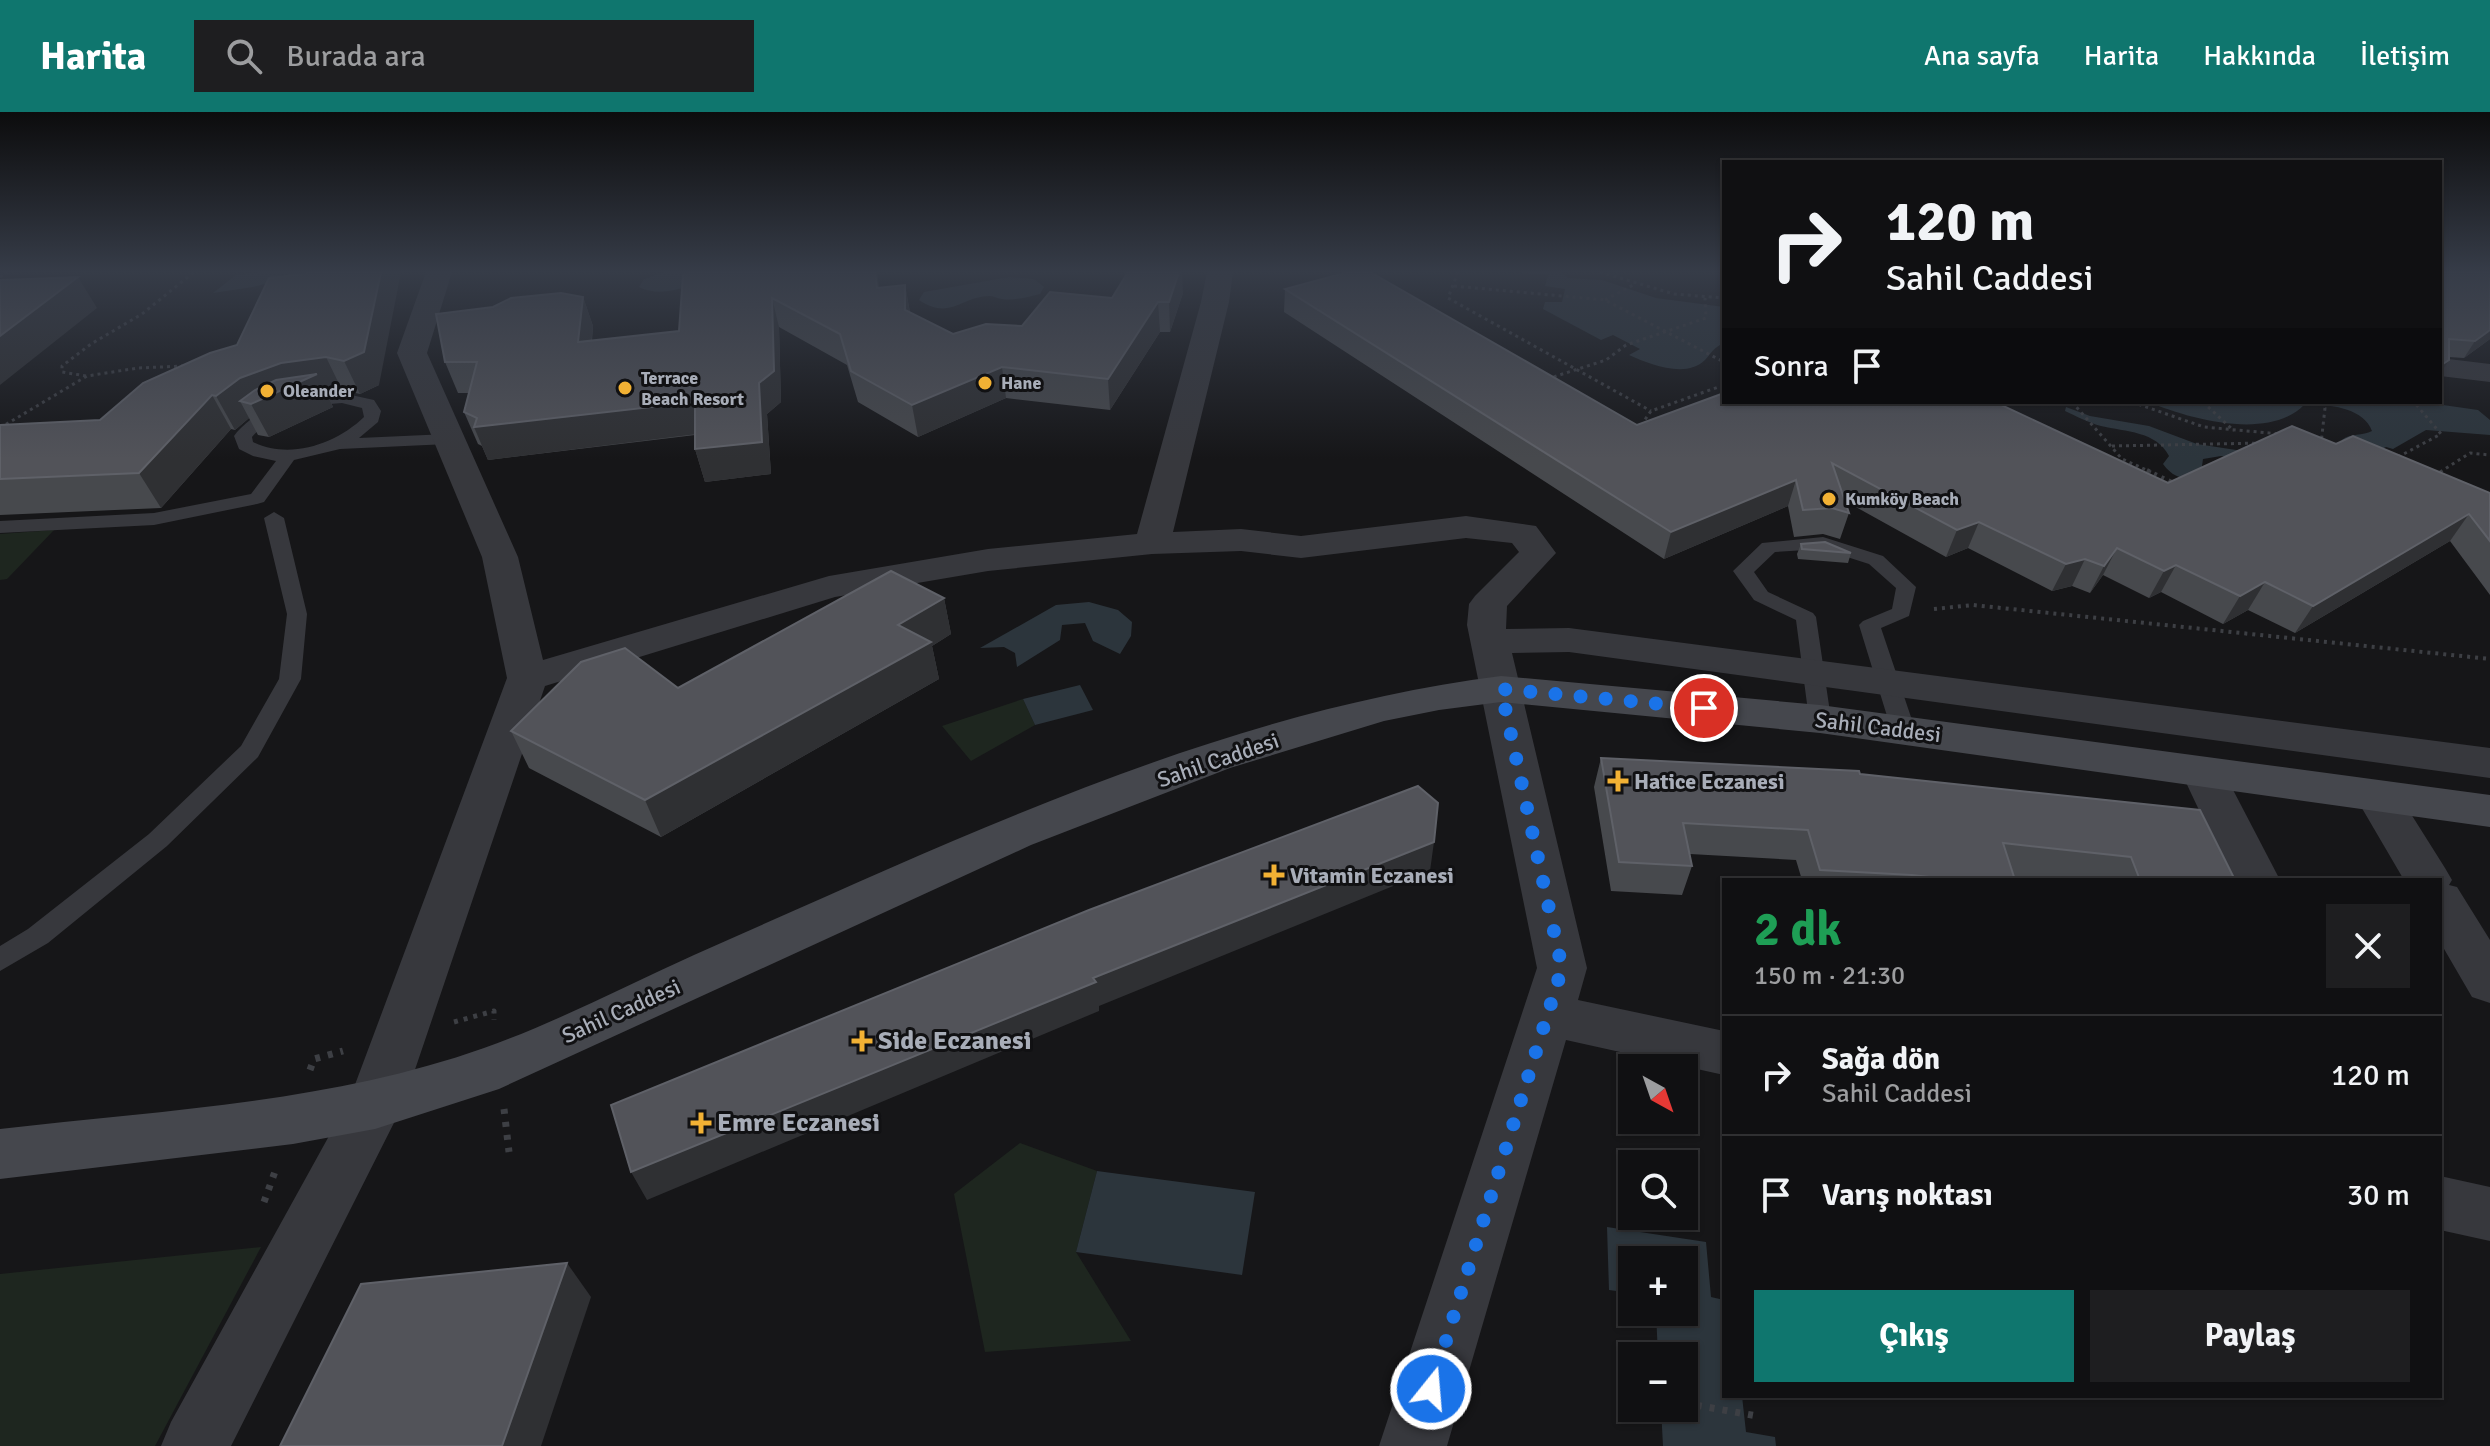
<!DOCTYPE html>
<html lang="tr">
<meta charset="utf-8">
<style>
:root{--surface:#101012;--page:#1e1e20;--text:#f1f3f6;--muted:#9c9d9f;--line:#303032;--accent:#0f766e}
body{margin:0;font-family:Signika,sans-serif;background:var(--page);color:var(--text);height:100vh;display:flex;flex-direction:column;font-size:30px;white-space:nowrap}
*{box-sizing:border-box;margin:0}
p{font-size:26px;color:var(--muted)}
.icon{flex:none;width:44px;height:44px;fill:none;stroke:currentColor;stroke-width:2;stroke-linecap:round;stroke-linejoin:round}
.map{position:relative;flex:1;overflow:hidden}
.sheet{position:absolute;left:1722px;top:766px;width:720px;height:520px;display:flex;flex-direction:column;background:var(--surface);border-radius:0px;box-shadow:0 2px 6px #0004,0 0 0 2px var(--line)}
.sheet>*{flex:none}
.hud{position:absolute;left:1722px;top:48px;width:720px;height:244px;border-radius:0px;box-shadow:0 2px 6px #0004,0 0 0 2px var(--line);background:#101012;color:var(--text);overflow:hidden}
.needle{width:52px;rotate:140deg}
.fabs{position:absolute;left:1618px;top:942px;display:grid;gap:16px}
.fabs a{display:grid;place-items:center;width:80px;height:80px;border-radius:0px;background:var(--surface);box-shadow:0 2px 6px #0004,0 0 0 2px var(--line);font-size:40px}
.pin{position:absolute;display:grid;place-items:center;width:68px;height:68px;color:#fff;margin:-34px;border:4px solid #fff;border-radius:50%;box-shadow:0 2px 8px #0007}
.me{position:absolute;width:88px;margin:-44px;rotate:17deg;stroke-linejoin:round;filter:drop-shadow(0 0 6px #0008)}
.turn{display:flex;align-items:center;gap:28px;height:168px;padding:0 32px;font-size:36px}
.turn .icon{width:104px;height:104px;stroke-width:2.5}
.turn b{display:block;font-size:56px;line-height:68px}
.then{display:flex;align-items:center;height:76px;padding:0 32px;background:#0003;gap:16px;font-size:30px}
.round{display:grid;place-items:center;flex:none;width:84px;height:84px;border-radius:0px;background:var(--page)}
.head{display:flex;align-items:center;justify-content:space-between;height:136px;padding:0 32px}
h1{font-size:48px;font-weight:800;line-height:60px;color:#1e9e55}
.action{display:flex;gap:16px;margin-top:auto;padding:16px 32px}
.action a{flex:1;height:92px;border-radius:0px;background:var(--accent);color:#fff;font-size:32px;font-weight:800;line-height:92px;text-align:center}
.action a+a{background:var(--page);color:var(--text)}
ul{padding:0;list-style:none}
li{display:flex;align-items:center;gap:24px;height:120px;padding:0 32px;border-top:2px solid var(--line)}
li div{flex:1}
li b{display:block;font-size:30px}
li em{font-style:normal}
header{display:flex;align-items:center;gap:48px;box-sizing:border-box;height:112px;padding:0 40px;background:var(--accent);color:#fff}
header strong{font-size:38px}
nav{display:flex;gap:44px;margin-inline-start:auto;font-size:28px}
.search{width:560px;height:72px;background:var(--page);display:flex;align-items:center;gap:20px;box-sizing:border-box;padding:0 28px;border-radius:0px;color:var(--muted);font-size:30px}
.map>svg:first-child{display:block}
.green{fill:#1e261f}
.water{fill:#2c353c}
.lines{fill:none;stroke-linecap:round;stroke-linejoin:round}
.path-far3{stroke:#3d3f44;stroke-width:3;stroke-dasharray:3 4;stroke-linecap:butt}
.path-far2{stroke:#3d3f44;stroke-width:4;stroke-dasharray:3 5;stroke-linecap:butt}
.path-far1{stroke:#3d3f44;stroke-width:5;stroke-dasharray:4 6;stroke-linecap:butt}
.path{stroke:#3d3f44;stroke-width:7;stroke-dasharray:5 8;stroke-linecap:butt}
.service{fill:#37383d;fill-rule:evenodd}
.minor{fill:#37383d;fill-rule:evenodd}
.secondary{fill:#45474d;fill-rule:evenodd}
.wall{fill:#47494d}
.shaded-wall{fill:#2f3033}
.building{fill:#525359;stroke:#5f6168;stroke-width:2}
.route{stroke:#1a73e8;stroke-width:14;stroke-dasharray:0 25.2}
.poi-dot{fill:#f2b134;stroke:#111113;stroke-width:3}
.labels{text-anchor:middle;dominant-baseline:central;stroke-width:6;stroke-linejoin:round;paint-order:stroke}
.far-poi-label{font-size:18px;font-weight:bold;fill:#a8adb8;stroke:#111113;text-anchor:start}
.street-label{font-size:22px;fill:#a8adb8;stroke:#111113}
.poi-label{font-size:22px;font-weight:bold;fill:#a8adb8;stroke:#111113;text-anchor:start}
.near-poi-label{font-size:26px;font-weight:bold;fill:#a8adb8;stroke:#111113;text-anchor:start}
</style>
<header>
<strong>Harita</strong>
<div class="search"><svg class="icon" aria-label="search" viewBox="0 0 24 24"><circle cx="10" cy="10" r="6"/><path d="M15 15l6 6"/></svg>Burada ara</div>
<nav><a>Ana sayfa</a><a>Harita</a><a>Hakkında</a><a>İletişim</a></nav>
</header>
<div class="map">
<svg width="2490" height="1334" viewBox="0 0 2490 1334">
<rect width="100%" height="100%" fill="#161618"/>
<!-- green -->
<g class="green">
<path d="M54 418 7 467 0 468V422Z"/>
<path d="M1023 587 1035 613 971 649 942 614Z"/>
<path d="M1020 1031 1097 1059 1076 1140 1131 1229 985 1240 954 1082Z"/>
<path d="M261 1135 155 1334H0V1162Z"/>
</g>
<!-- water -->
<g class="water">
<path d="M262 160H309L253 175 213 181 236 163Z"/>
<path d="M665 160H714C694 174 662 187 639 175L644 167Z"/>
<path d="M1517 160H1559L1569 166 1602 168 1656 186 1724 195V231C1713 236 1712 240 1705 248 1686 267 1649 252 1629 243L1640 237 1613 223 1601 228 1543 197 1545 190H1562L1565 177 1545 174 1548 163Z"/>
<path d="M1009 165 1034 167 1044 175 1040 182C1027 185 1015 189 1002 187 998 187 994 184 990 184 961 184 951 209 919 188L924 180Z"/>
<path d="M2149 290H2422L2478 298 2490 308V323L2426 318 2393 337 2386 335 2371 342 2342 328C2350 321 2363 324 2372 319 2363 295 2327 292 2304 293 2269 329 2189 307 2149 290Z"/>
<path d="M2066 295 2090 304 2149 314 2197 332 2256 341 2246 348 2221 344 2203 347 2202 354 2212 364C2191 367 2177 371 2163 352L2169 344C2156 319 2126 320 2101 314 2089 311 2076 304 2065 299Z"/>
<path d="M1089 490 1118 498 1132 510 1131 524 1120 542 1093 529 1085 511 1062 513 1060 528 1017 555 1015 541 1004 535 980 536 1056 493Z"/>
<path d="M1080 573 1093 598 1035 613 1023 587Z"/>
<path d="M1097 1059 1255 1080 1242 1163 1076 1140Z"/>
<path d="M1607 1115 1706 1130 1711 1185 1724 1188V1284H1742L1746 1320 1775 1325 1776 1334H1663L1661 1296H1684V1244H1658L1656 1200H1684V1148H1632V1181L1609 1178Z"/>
</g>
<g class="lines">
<!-- path-far3 -->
<g class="path-far3">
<path d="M1458 160 1448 186 1651 299"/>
<path d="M1600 160 1674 182 1724 186"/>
<path d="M0 165 7 160"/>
<path d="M1454 174 1605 188 1724 250"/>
<path d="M1605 188 1635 172"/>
<path d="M86 264 62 260V254L91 232 142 202 194 160"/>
<path d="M1547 267 1606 248 1626 233 1706 206 1705 186"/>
<path d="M2072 290 2122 347 2151 360"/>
<path d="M2132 290 2204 315 2280 322"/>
<path d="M2203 290 2234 319"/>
<path d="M2321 290 2325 296 2321 332"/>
<path d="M1648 312 1644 309 1651 299 1724 273"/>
<path d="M0 316 87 264 138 256 183 254"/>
<path d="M2112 334 2263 331"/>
<path d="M2398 345 2441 322 2414 290"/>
<path d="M2440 360 2470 341 2490 343"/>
</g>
<!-- path-far2 -->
<g class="path-far2">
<path d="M2147 358 2174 371"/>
<path d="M2437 362 2443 358"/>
<path d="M1934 497 1973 493 2490 547"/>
</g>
<!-- path-far1 -->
<path class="path-far1" d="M454 910 494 899V908"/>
<!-- path -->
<g class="path">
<path d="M310 958 314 947 343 939"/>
<path d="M504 997 509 1040"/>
<path d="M264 1090 277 1054"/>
<path d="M1684 1291 1757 1304"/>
</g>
<!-- service -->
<g class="service">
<path d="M342 281 374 288 381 299 378 310 359 326 448 322 457 327 448 332 340 337 294 348 264 390 257 392 154 413 0 421V409L154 401 251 382 276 349 253 344 239 337 234 324 237 320C264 290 303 283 342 281ZM342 291 362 296 364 305C336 332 290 348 253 330L252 325C275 298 308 293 342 291Z"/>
<path d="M274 400 284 406 307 502 301 567 258 645 167 734 48 831 0 859V834L28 817 149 722 241 634 279 567 287 502 264 406Z"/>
<path d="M1823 425 1883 444 1916 475 1909 504 1881 516 1915 617 1911 622H1895L1891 617 1859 513 1863 509 1892 497 1896 476 1869 452 1822 437 1775 440 1754 460 1768 480 1813 501 1816 505 1831 607 1828 612H1812L1809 607 1796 508 1754 488 1733 459 1762 431Z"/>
</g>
<!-- minor -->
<g class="minor">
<path d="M426 160H452L427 241 518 445 543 548 829 464 988 437 1137 422 1201 190 1207 160H1233L1229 190 1173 420 1241 417 1301 424 1466 404 1536 414 1556 441 1507 494 1506 517 1569 516 2490 636V666L1569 540 1512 541 1587 856 1578 888 1724 919V963L1566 928 1447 1334H1379L1537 856 1467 513 1469 492 1475 484 1519 440 1512 431 1466 426 1301 446 1241 439 1152 442 988 459 835 485 545 574 403 993 231 1334H161L171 1310 350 986 507 566 482 445 397 241Z"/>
<path d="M2440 246 2490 252V270L2440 264Z"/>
<path d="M2204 647 2219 651 2280 768H2232L2182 662 2189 651Z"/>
<path d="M2378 671 2394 675 2445 756 2452 768 2449 773 2457 775 2490 828V891L2472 885 2440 830V768H2404L2356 686 2362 675Z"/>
<path d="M2440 1064 2490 1075V1129L2440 1118Z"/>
</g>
<!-- secondary -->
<path class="secondary" d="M1501 564 1820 593 2490 683V715L1820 621 1501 590 1439 598 1384 609 1230 656 1031 733 499 977 375 1017 293 1032 0 1067V1017C162 998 329 991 484 936 555 911 625 874 694 843 953 729 1217 600 1501 564Z"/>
</g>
<!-- wall -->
<g class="wall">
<path d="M877 160 879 176 905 173 910 200 953 222 1022 214 1112 186 1183 181 1170 220H1160L1110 298 1006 286 918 325 858 290 847 253 779 215 781 290 767 302 771 362 705 370 695 337V323L488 348 482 334 478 332 464 300 469 281H458L445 250 583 185 593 214 592 229 679 219 683 163Z"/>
<path d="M2440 160 2490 227 2464 246 2449 245Z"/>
<path d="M269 166 379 273 360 282 342 278 326 280 333 295 269 325 258 323 249 306 235 318 231 317 161 396 0 403V313L100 308 237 233Z"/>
<path d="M1285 177 1637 313 2168 371 2336 332 2490 381V483L2450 429 2295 521 2248 498 2223 512 2161 480 2149 486 2103 463 2090 481 2072 474 2052 479 1968 436 1946 445 1845 389 1849 401 1840 427 1823 422 1794 425 1788 394 1664 447 1284 200Z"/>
<path d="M1801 432 1851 441 1848 451 1798 447 1797 442Z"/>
<path d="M944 486 951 522 932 534 939 567 661 725 529 656 511 619 678 576Z"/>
<path d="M1601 646 1860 662 2235 768H2052L2014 764 2015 768H1802L1796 748 1690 742 1692 754 1682 783 1611 779 1594 675Z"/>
</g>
<!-- shaded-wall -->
<g class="shaded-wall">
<path d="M381 160H401L379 273 360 282 344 249Z"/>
<path d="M875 160H877L882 206 877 176Z"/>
<path d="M1179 160H1182L1183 181 1170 220 1169 190Z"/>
<path d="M78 165 97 196 0 273V224Z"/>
<path d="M905 173 910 202 905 198Z"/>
<path d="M583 185 593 214 588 261 578 230Z"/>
<path d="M772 186 779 215 781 290 767 302 771 362 705 370 695 337 759 271Z"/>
<path d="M1158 190 1160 220 1110 298 1108 267Z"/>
<path d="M2490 218V227L2464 246 2475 229Z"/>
<path d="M326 245 342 278 326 280 333 295 269 325 251 292 240 289 249 306 235 318 216 284 240 266 281 251Z"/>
<path d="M2449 248 2440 262V254Z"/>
<path d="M1002 255 1006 286 918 325 912 293Z"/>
<path d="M212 283 231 317 161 396 139 361Z"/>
<path d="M695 290 705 321 488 348 474 315Z"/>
<path d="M1796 368 1788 394 1664 447 1671 420Z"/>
<path d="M2469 402 2450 429 2295 521 2313 494Z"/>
<path d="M1979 410 1968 436 1946 445 1957 418Z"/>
<path d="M2117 436 2103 463 2090 481 2104 454Z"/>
<path d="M2085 447 2072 474 2052 479 2066 452Z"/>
<path d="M2176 453 2161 480 2149 486 2164 459Z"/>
<path d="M2265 470 2248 498 2223 512 2240 484Z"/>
<path d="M944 486 951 522 932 534 939 567 661 725 645 688 898 513Z"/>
<path d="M1434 730 1430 759 1099 894V899L647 1088 631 1060 1093 866Z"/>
<path d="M567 1151 591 1185 541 1334H502Z"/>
</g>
<!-- building -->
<g class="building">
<path d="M307 160H381L364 240 344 249 326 245 281 251 240 266 216 284 212 283 139 361 0 367V313L100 308 143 271 210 241 237 233 269 166 305 162Z"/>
<path d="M688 160H875L877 176 905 173V198L953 222 986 212 1022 214 1050 180 1112 186 1128 160H1179L1169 190H1158L1108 267 1002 255 912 293 851 259 840 222 772 186 774 259 759 271 762 330 695 337V290L474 315 477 306 464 300 477 250H445L436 202 493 195 511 186 561 181 583 185 578 230 679 219 683 163Z"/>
<path d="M1348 160H1370L1637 313 1724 281V290H1995L2168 371 2292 314 2336 332 2353 324 2490 381V429L2469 402 2313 494 2265 470 2240 484 2176 453 2164 459 2117 436 2104 454 2085 447 2066 452 1979 410 1957 418 1832 351 1849 401 1832 396 1803 398 1796 368 1671 420 1285 177Z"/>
<path d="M2440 160H2490V218L2475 229 2449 227V248L2440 254Z"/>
<path d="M78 165 0 224V168Z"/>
<path d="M317 262 251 292 240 289 255 278 276 268Z"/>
<path d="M1825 430 1851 441 1802 437 1801 432Z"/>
<path d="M891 459 944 486 898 513 931 530 645 688 511 619 581 550 625 536 678 576Z"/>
<path d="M1601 646 1859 659 1860 662 2200 698 2235 768H2140L2131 745 2003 731 2015 768H1956L1912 763 1820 758 1808 718 1683 711 1692 754 1619 750Z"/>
<path d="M1418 674 1438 691 1434 730 1093 866 1096 870 631 1060 611 993 1089 798Z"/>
<path d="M567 1151 502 1334H280L361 1172Z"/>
</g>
<!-- sky -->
<linearGradient id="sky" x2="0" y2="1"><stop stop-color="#0c0c0d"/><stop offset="0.46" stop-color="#363c48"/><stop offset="1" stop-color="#363c48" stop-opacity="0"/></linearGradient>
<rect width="2490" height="347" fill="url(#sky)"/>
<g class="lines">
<!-- route -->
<path class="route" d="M1431 1277 1562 856 1501 577 1704 596"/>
</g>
<!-- markers -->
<g class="poi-dot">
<circle cx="985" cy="271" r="8"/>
<circle cx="625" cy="276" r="8"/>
<circle cx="267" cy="279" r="8"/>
<circle cx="1829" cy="387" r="8"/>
<path d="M1614 657h8v8h8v8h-8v8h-8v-8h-8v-8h8z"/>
<path d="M1270 751h8v8h8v8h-8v8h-8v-8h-8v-8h8z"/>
<path d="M858 917h8v8h8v8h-8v8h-8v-8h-8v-8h8z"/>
<path d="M697 999h8v8h8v8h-8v8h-8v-8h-8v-8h8z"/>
</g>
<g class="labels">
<!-- far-poi labels -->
<g class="far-poi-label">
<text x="641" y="266">Terrace<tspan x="641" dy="21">Beach Resort</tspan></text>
<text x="1001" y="271">Hane</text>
<text x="283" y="279">Oleander</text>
<text x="1845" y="387">Kumköy Beach</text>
</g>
<!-- street labels -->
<g class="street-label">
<text transform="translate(1878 615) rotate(7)">Sahil Caddesi</text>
<text transform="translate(1218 648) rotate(-19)">Sahil Caddesi</text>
<text transform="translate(621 899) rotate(-24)">Sahil Caddesi</text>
</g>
<!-- poi labels -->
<g class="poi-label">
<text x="1634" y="669">Hatice Eczanesi</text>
<text x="1290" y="763">Vitamin Eczanesi</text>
</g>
<!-- near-poi labels -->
<g class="near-poi-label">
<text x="878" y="929">Side Eczanesi</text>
<text x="717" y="1011">Emre Eczanesi</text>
</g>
</g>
</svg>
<div class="fabs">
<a><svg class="needle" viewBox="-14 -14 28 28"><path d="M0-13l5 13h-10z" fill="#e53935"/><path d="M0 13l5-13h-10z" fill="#9c9d9f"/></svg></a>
<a><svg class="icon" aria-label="search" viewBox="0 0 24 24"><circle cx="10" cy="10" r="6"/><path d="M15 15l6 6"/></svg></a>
<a>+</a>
<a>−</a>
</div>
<div class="pin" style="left:1704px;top:596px;background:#d93025"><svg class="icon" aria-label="arrive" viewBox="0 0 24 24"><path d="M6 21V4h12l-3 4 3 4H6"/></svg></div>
<svg class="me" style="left:1431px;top:1277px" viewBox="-20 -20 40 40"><circle r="17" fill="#1a73e8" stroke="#fff" stroke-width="3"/><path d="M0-11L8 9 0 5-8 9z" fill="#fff"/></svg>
<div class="hud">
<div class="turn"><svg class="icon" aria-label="right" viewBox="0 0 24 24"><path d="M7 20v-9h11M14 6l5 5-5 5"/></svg><div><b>120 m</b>Sahil Caddesi</div></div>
<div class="then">Sonra<svg class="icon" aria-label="arrive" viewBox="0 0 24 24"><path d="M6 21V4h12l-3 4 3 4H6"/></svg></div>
</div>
<section class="sheet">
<div class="head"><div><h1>2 dk</h1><p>150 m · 21:30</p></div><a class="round"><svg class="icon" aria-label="close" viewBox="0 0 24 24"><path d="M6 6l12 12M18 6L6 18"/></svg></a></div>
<ul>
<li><svg class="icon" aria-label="right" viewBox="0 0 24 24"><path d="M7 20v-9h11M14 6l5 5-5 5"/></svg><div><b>Sağa dön</b><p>Sahil Caddesi</p></div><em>120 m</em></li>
<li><svg class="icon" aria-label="arrive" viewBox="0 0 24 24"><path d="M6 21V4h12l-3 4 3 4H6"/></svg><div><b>Varış noktası</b></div><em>30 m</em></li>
</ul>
<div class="action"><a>Çıkış</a><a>Paylaş</a></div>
</section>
</div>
